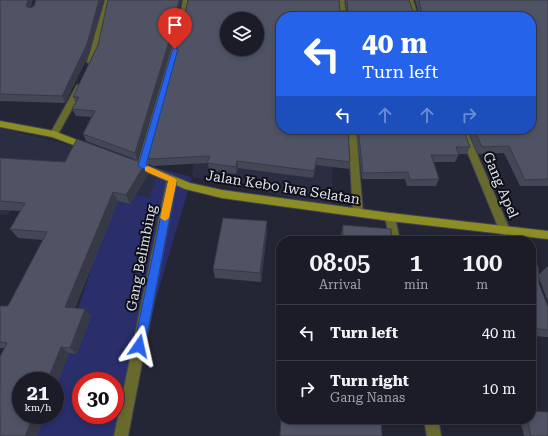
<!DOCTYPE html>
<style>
:root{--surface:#1b1c28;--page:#242530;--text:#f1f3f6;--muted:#a0a1a8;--line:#393a45}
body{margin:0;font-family:"Roboto Serif",serif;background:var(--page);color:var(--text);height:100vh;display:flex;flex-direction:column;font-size:15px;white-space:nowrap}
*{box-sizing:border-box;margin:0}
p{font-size:13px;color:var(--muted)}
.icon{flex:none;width:22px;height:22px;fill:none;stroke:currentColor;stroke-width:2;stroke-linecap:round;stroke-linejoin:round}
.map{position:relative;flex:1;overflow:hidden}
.sheet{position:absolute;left:276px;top:236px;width:260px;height:188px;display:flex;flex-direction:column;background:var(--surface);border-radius:16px;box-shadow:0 2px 6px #0003,0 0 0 1px var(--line)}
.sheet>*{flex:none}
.top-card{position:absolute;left:276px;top:12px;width:260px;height:122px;border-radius:16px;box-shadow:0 2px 6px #0003,0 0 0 1px var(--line);background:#2563eb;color:#fff;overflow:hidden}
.controls{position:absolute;left:220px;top:12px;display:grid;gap:8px}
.controls a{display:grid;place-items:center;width:44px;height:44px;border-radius:50%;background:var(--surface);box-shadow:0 2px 6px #0003,0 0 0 1px var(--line);font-size:20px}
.speed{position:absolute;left:12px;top:372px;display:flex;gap:8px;font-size:20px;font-weight:700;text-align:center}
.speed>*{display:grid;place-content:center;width:52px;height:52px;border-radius:50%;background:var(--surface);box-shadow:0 2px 6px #0003,0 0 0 1px var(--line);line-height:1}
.speed small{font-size:10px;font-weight:400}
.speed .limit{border:6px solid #d22;background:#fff;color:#111}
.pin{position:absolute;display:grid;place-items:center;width:34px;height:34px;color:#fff;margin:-41px -17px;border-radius:50% 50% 50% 0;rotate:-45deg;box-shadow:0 0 4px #0007}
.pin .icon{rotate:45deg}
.me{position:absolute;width:44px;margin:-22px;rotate:11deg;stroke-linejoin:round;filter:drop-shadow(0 0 3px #0008)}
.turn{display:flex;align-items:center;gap:14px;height:84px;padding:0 20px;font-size:18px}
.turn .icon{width:52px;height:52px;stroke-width:2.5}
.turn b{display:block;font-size:28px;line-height:34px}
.lanes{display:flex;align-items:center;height:38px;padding:0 20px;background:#0003;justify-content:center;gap:20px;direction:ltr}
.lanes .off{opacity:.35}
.eta{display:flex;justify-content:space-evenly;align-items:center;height:68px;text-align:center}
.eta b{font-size:24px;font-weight:600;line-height:28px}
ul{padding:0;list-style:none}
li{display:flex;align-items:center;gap:12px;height:56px;padding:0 20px;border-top:1px solid var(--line)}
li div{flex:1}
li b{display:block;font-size:15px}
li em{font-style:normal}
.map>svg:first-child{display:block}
.built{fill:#2b2e43}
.green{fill:#2a2e6b;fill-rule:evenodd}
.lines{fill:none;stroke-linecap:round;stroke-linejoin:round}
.street-casing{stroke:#424452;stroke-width:2}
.secondary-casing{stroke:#424452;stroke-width:2}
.street{fill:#68692d;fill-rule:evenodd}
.secondary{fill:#8c8d23;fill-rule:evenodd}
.wall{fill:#444756;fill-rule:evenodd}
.shaded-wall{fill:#373a46}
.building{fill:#4f5364;stroke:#373a46;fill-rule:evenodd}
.route{fill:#2563eb;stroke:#184099}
.slow{fill:#f59e0b}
.labels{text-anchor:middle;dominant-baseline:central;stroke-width:4;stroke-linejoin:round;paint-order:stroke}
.street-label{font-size:14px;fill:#dee0ea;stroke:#0f1017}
</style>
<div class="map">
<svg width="548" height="436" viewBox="0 0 548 436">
<rect width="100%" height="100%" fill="#242635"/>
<!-- built -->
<g class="built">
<path d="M0 128 46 139 160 169 150 197 37 174 8 215H0Z"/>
<path d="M333 133 332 206 192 177 196 142Z"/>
</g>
<!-- green -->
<path class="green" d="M160 169 192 177 156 299 122 436H36L43 415H55L54 381 102 236 86 184 149 197ZM81 381H115V415H81Z"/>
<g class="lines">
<!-- street casing -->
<g class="street-casing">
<g id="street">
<path d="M105 0H111L95 62 91 64 87 62Z"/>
<path d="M183 0H189L182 35 147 166 142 169 137 166 176 35Z"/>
<path d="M338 0H344L346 17H340Z"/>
<path d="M407 0H413L418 17H412Z"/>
<path d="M77 85H80L84 87 57 136H51L50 134Z"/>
<path d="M348 129H356L363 213 362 216H354L353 213Z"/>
<path d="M458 129H466L510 230 514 227 518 228 522 241H512L509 233 505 235 501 234Z"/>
<path d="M172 176 177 180 128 436H114L167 180Z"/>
<path d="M390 213 394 214 395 217 400 241H390L385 217 386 214Z"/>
<path d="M424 419H438L441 436H427Z"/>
</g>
</g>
<!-- secondary casing -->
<g class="secondary-casing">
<g id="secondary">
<path d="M0 121 54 131 90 145 91 147 87 150 52 137 0 127Z"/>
<path d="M134 160 190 183 222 190 390 213 548 231V239L390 221 222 198 185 189 131 165 129 163Z"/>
</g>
</g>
<!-- street -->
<use href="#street" class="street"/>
<!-- secondary -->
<use href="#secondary" class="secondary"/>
</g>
<!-- wall -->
<g class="wall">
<path d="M0 0 31 8 34 6 36 0H103L90 52 65 103 0 101Z"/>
<path d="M188 0H339L340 11H346L345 0H409L413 11H418L415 0H548V186H520L504 153 478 154 467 129H531V17H281V129H348L350 162 349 169 316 165 313 178 238 168 236 174 209 170 208 163 153 166 149 164 147 157 182 28ZM227 19H257V49H227Z"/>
<path d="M175 35 137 160 86 141 83 134 91 117 76 116 72 109 76 103 73 97 98 45Z"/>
<path d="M356 129H463L470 147 467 154H459L455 162H434L439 179 436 186H407L405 179H362Z"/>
<path d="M77 139 145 164 148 174 130 204 118 201 75 308 85 309 91 316 77 354 69 353 55 389V381H21V415H45L37 436H0V357L4 348H0V306H8L43 240 18 238 10 229 20 211 0 210V158L65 162Z"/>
<path d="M267 221V231L261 282 215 278 213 269Z"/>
<path d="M343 225 392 241H341V235Z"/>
<path d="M531 261 538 275 547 267H548V302L539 278V284L548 307V337H547L531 336Z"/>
<path d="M281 321V392L275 391Z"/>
<path d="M520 419H531L548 436H524Z"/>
</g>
<!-- shaded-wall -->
<g class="shaded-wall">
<path d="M28 0H33L29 13 26 6Z"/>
<path d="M99 0H103L90 52 65 103 62 96Z"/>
<path d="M179 0H181L175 35 137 160 135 153Z"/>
<path d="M237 161 238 168 236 174V167Z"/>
<path d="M145 164 148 174 130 204 126 195Z"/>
<path d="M113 192 118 201 72 314 65 307Z"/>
<path d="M267 221V231L261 282 260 273Z"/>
<path d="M85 309 91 316 77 354 70 348Z"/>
<path d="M61 347 69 353 55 389V381H47Z"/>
<path d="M34 415H45L37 436H25Z"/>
</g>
<!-- building -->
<g class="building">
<path d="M0 0H28L26 6 30 8 34 6 36 0H99L87 44 62 96 0 94Z"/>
<path d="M108 0H179L173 28 135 153 83 134 95 111 72 109 79 97H73L98 45Z"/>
<path d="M188 0H339L340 11H348L347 0H409L413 11 420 12 421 10 419 0H548V179L525 180 509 146 482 147 474 129H531V17H281V129H348L350 162 317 158 314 171 237 161 236 167 207 163 210 156 151 159 147 157 182 28ZM227 19H257V49H227Z"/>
<path d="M358 129H463L470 147H456L459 155H431L439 179 410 180 408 172 363 173Z"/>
<path d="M77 139 145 164 126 195 113 192 65 307 85 309 70 348 61 347 47 381H21V415H34L25 436H0V357L7 343 0 342V306H8L47 232 10 229 25 203 0 201V158L65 162Z"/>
<path d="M223 218 267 221 260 273 213 269Z"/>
<path d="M343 225 391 229 392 241H343Z"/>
<path d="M444 239 466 241H445Z"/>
<path d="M531 261 536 262 538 267 539 284 548 307V330L531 328Z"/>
<path d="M281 321V386H275Z"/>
<path d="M531 411 548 412V436H531L527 419H531Z"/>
<path d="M281 419H381L382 436H280Z"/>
</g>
<!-- route -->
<path class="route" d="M173 48 178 49 146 165 175 178 177 180 145 346 143 350 139 351 135 350 134 346 168 181 138 166Z"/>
<!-- slow -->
<path class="slow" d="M148 166 175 178 177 180 169 218 165 221 160 218 168 181 145 171V167Z"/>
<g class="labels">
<!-- street labels -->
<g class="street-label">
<text transform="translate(501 185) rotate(67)">Gang Apel</text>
<text transform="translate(283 187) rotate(9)">Jalan Kebo Iwa Selatan</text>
<text transform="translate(141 258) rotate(-79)">Gang Belimbing</text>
</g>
</g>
</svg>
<div class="controls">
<a><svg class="icon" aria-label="layers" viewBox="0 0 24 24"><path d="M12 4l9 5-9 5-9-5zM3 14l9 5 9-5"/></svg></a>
</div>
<div class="speed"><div>21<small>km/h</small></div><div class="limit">30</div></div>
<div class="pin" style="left:175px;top:49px;background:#d93025"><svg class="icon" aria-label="arrive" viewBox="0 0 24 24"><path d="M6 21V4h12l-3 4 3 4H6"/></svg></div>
<svg class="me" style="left:139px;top:346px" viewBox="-20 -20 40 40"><path d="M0-17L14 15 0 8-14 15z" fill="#2563eb" stroke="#fff" stroke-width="4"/></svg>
<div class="top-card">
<div class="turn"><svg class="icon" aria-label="left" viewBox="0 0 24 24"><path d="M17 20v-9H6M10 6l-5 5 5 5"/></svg><div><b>40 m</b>Turn left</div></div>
<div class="lanes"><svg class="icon" aria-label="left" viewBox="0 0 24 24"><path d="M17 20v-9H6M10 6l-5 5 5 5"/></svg><svg class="icon off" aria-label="ahead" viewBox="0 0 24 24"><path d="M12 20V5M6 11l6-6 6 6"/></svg><svg class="icon off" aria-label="ahead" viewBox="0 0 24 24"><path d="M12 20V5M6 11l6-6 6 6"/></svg><svg class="icon off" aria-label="right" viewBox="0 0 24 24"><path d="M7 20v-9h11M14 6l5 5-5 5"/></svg></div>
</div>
<section class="sheet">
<div class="eta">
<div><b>08:05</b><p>Arrival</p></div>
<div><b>1</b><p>min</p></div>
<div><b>100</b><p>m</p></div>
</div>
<ul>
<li><svg class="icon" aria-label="left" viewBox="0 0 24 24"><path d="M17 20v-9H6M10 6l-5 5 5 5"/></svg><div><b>Turn left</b></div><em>40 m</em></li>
<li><svg class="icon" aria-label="right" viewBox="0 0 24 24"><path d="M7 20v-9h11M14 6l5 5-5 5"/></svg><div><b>Turn right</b><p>Gang Nanas</p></div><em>10 m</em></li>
</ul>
</section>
</div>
